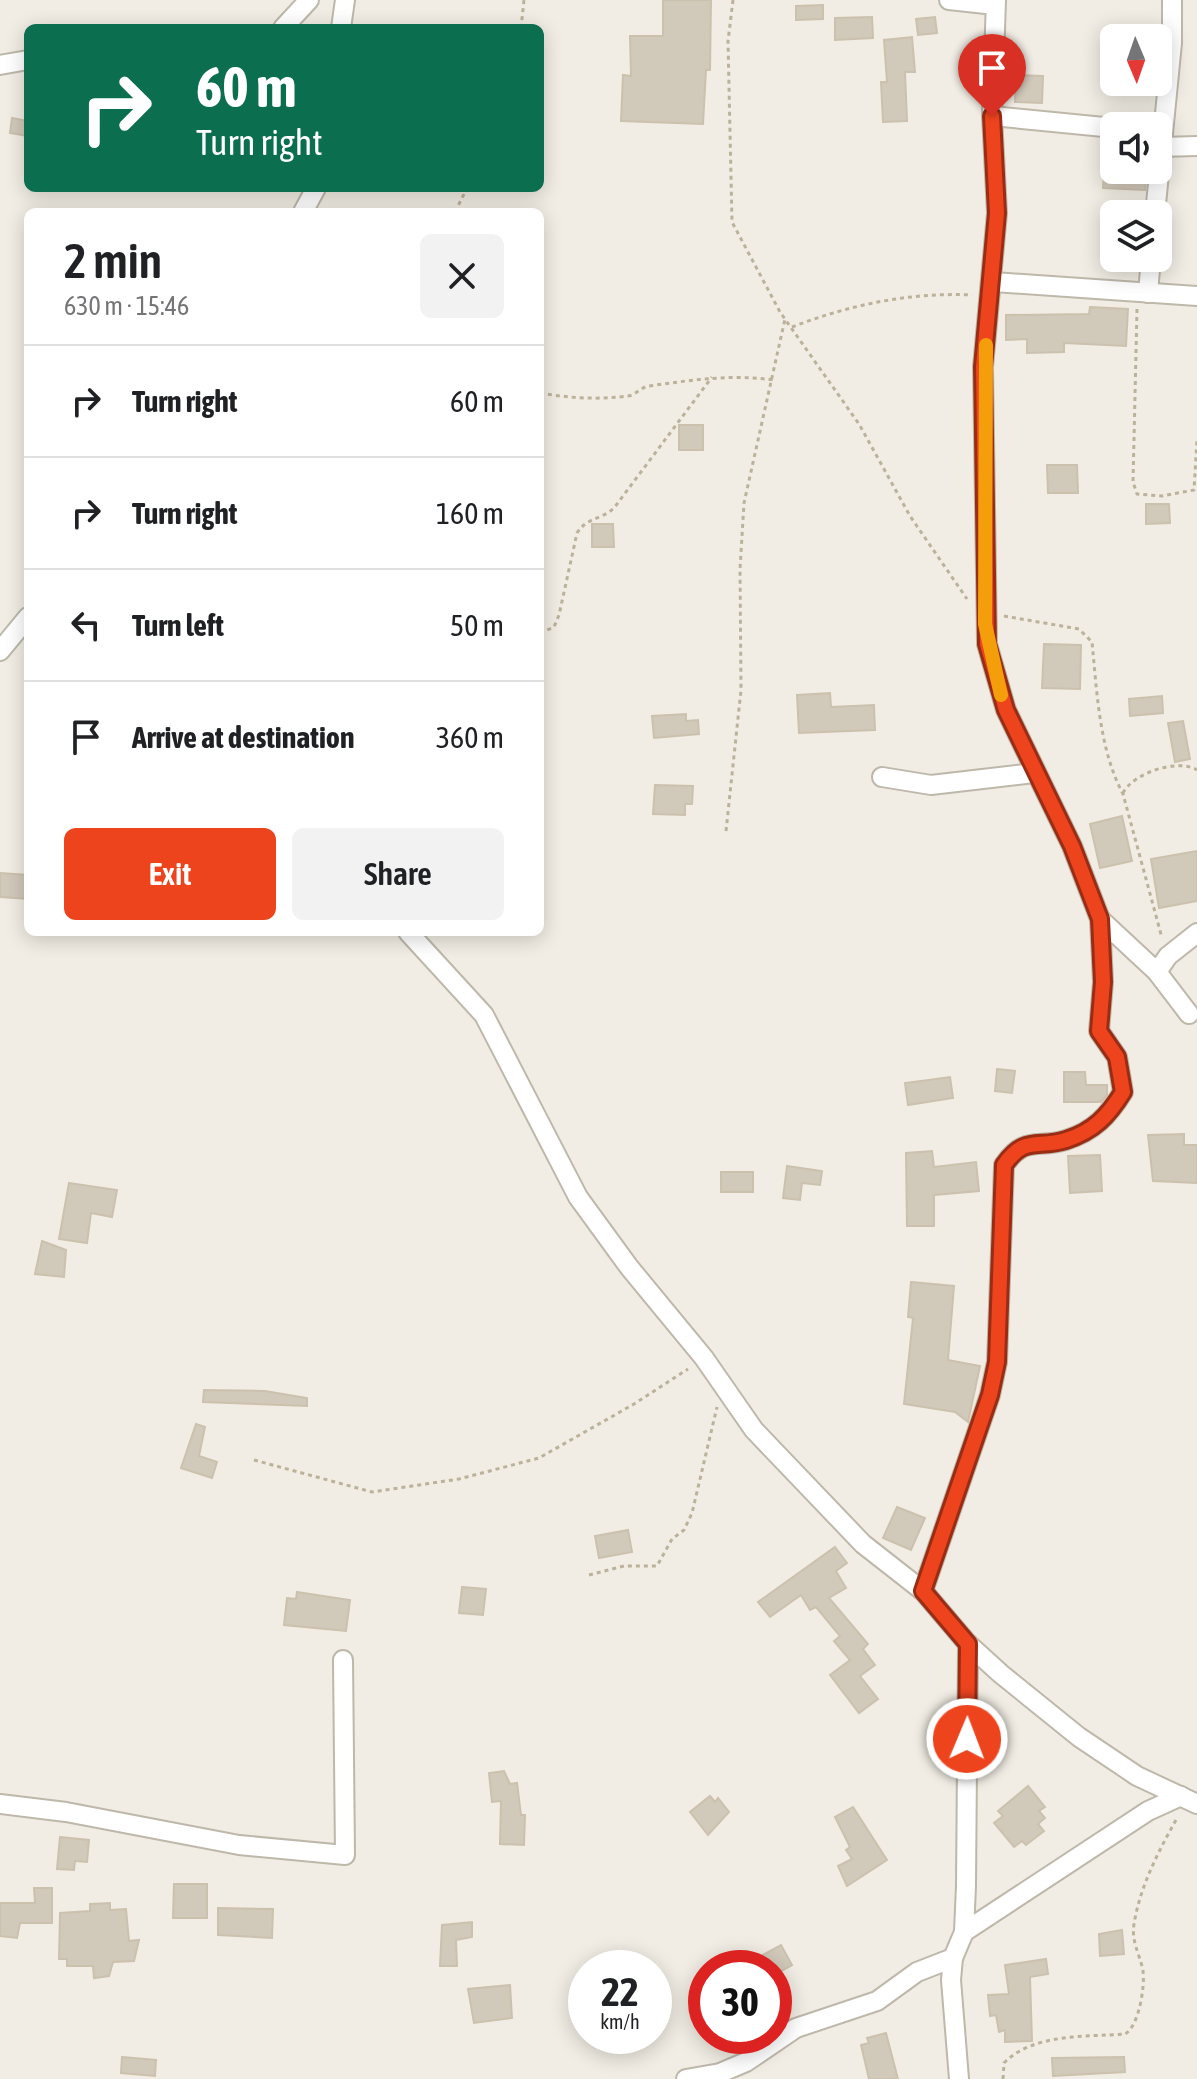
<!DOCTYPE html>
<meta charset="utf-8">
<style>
:root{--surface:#fff;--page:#f2f2f2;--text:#202124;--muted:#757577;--line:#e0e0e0;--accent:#ed441e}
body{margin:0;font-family:"Asap Condensed",sans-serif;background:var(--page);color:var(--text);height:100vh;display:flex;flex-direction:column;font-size:30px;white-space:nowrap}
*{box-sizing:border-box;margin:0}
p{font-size:26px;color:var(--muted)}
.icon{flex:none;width:44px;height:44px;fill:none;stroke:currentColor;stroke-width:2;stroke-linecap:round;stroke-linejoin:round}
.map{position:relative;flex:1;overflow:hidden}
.side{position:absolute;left:24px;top:208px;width:520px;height:728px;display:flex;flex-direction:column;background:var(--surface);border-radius:12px;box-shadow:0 4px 20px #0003}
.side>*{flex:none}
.top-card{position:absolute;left:24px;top:24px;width:520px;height:168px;border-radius:12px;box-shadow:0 4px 20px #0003;background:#0b6e4f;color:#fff;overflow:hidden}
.needle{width:52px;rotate:178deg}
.controls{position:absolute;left:1100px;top:24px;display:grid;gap:16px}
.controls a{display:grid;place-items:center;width:72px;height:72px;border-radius:12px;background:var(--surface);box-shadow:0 4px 20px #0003;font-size:40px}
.speed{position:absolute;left:568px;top:1950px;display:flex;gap:16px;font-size:40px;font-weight:700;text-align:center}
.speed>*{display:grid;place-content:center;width:104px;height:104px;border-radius:50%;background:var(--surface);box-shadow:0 4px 20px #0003;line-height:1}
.speed small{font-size:20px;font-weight:400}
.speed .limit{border:12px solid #d22;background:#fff;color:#111}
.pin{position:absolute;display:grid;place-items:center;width:68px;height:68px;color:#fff;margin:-82px -34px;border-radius:50% 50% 50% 0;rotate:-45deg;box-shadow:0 0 8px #0007}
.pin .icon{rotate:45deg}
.me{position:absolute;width:88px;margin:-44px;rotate:1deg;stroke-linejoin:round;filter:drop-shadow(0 0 6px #0008)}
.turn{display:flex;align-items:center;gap:28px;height:168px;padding:0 40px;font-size:36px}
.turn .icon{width:104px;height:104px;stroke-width:2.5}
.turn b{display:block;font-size:56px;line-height:68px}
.round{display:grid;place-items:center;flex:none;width:84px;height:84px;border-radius:12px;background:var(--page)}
.head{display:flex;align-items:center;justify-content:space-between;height:136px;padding:0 40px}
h1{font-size:48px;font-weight:600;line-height:60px}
.button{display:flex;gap:16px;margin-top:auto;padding:16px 40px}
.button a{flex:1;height:92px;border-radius:12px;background:var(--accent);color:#fff;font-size:32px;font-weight:600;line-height:92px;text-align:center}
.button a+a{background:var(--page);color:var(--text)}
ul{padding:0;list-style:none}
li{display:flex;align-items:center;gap:24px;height:112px;padding:0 40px;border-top:2px solid var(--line)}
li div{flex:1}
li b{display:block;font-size:30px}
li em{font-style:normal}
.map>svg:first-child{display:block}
.building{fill:#d1c9ba;stroke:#ccc1ad;stroke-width:2}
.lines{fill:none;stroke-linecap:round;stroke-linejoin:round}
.street-casing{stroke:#beb8aa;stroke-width:22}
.path{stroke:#bcb199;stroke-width:3;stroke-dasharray:4 4;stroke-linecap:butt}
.street{stroke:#fff;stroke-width:18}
.route-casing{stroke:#9a2c14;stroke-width:20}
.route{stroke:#ed441e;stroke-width:14}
.slow{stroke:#f59e0b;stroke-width:14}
</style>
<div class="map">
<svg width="1197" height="2079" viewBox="0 0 1197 2079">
<rect width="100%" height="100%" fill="#f1ede4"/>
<!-- building -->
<g class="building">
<path d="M663 0H711L710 70H706L703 124 621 121 623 75 631 76 630 36H663Z"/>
<path d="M823 5V19L796 20V6Z"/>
<path d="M872 17 873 38 835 40V18Z"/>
<path d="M935 17 937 33 918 35 916 19Z"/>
<path d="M912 37 915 72H905L907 121 883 122 881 82H887L884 40Z"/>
<path d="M1016 75 1043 76 1042 103 1015 102Z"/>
<path d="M12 118 28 121V136L10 133Z"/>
<path d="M1111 170H1147L1145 190 1103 188 1104 172Z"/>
<path d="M1090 307 1128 309 1126 346 1064 343V352L1027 353V339L1006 340V315L1089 314Z"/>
<rect x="679" y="425" width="24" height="25"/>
<path d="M1047 465H1077L1078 493H1048Z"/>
<path d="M1146 504H1169L1170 523 1146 524Z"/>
<path d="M592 524H613L614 547H592Z"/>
<path d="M1044 644 1081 645 1080 689 1042 688Z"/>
<path d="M830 693 831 707 874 705 875 730 799 733 797 695Z"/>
<path d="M1162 696 1163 713 1130 716 1129 699Z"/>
<path d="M686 714V721L698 720 699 734 654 738 652 716Z"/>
<path d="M1183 721 1190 759 1175 762 1168 723Z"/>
<path d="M655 785 693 786 692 804H685V815L653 814Z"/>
<path d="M1122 816 1132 861 1100 868 1090 824Z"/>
<path d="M1197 851V901L1159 908 1151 859Z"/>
<path d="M0 873 28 875V899L0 897Z"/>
<path d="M997 1069 1015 1071 1012 1093 995 1091Z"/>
<path d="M1064 1072H1085L1086 1085H1107V1095L1101 1102H1064Z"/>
<path d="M950 1077 953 1098 908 1105 905 1083Z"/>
<path d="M1184 1134V1145H1197V1183L1153 1181 1148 1135Z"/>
<path d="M932 1151 934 1167 976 1162 979 1191 934 1195V1226H907L906 1153Z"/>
<path d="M1100 1155 1102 1191 1070 1193 1068 1156Z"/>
<path d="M787 1166 822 1171 820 1185 802 1183 800 1200 783 1198Z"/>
<rect x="721" y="1172" width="32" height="20"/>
<path d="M69 1183 117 1190 112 1217 91 1213 87 1243 59 1239Z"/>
<path d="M42 1241 66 1250 64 1277 35 1274Z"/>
<path d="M911 1282 954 1286 948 1360 980 1366 968 1422 955 1412 904 1404 913 1318 908 1317Z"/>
<path d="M204 1390 265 1391 307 1398V1406L203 1402Z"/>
<path d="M196 1424 205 1427 199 1456 217 1462 212 1478 181 1468Z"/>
<path d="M897 1507 925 1518 911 1550 883 1538Z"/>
<path d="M628 1530 632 1552 599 1558 595 1536Z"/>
<path d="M835 1547 847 1563 836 1571 846 1588 829 1598 868 1644 863 1649 875 1665 860 1676 878 1699 859 1713 830 1675 850 1660 834 1641 840 1636 816 1607 810 1610 801 1595 770 1617 758 1602Z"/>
<path d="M462 1587 486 1589 483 1615 459 1613Z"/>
<path d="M297 1592 350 1600 346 1631 284 1625 287 1598 296 1599Z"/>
<path d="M504 1771 510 1784 517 1783 521 1815H525L524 1845 500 1844 501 1801 492 1802 489 1773Z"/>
<path d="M1028 1786 1045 1807 1039 1811 1045 1818 1038 1824 1044 1831 1026 1845 1022 1841 1014 1847 994 1823 1003 1816 998 1811Z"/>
<path d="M710 1796 715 1802 718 1798 729 1812 708 1835 690 1812Z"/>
<path d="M853 1807 887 1860 847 1886 838 1866 852 1859 846 1850 850 1847 835 1817Z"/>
<path d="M60 1837 89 1840 87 1862 75 1861 74 1870 57 1869Z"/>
<path d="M174 1884H207V1918H173Z"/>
<path d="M34 1888H52V1923H20L17 1938 0 1936V1903H35Z"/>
<path d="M110 1903V1910L126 1909 129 1941 139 1940 134 1961 113 1962 109 1976 94 1978 93 1966H67V1959H59L60 1913 90 1911V1904Z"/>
<path d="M218 1908 273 1909 272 1938 218 1935Z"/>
<path d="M472 1922V1937L456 1940 457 1966H440L442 1925Z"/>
<path d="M1122 1930 1124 1954 1100 1956 1099 1934Z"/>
<path d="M781 1945 792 1965 774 1975V1968H739Z"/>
<path d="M1046 1959 1048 1974 1030 1977 1032 2041 1005 2042V2030L999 2032 996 2015 990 2016 988 1995 1009 1994 1005 1965Z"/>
<path d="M510 1985 512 2018 474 2023 468 1989Z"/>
<path d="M886 2033 898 2079H869L861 2045 869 2043 867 2038Z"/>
<path d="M122 2057 156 2060 155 2076 121 2073Z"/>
<path d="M1124 2057 1125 2072 1053 2076 1052 2058Z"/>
</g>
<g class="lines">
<!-- street casing -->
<g class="street-casing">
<g id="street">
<path d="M949 0 995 5"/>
<path d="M283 28 309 0"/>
<path d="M341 28 345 0"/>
<path d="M0 65 28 60"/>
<path d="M992 116 1114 128"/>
<path d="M1160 147 1197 146"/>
<path d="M303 212 316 188"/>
<path d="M1155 214 1172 43V0"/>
<path d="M994 282 1197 296"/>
<path d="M1148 293 1151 258"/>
<path d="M0 651 28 617"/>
<path d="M882 777 931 785 1034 773"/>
<path d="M1100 919 1157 972 1189 1014"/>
<path d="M408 932 484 1015 578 1197 629 1267 704 1358 754 1430 863 1544 923 1591 968 1644 1001 1674 1079 1737 1137 1776 1197 1804"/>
<path d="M1157 972 1168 956 1197 933"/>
<path d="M923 1591 990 1395 997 1362 1004 1165C1025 1135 1037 1149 1066 1140 1094 1131 1108 1116 1123 1092L1117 1057 1099 1031 1103 982 1100 919 1072 846 1006 710 987 644 983 367 997 213 992 116 996 0"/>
<path d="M0 1804 66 1812 239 1845 345 1855 343 1660"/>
<path d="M964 1932 1148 1811 1181 1796"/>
<path d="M686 2079 720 2073 746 2062 796 2028 877 2001 917 1972 953 1958"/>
<path d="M959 2079 951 1980 953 1958 964 1932 966 1886 968 1644"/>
</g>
</g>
<!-- path -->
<g class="path">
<path d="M733 0 728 41 732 222 780 312 859 424 910 516 967 599"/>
<path d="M521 28 524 0"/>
<path d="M455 212 467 188"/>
<path d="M1137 309 1133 482 1137 494 1162 496 1194 490 1197 440"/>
<path d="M792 327C849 305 910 292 972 295"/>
<path d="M540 393C569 398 598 400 628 396 636 395 641 387 649 386 692 380 730 374 774 380"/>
<path d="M1004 616 1079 629 1092 642C1097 692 1099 749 1123 794L1162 938"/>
<path d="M540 633 554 627 559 615 577 533C587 517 601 520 614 508L712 377"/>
<path d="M1123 793C1133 773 1178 758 1197 770"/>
<path d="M726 831 741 690 740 569 744 503 785 319"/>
<path d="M254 1460 372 1492 459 1479 539 1458 634 1404 688 1369"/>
<path d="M589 1575 624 1566H657L672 1539 684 1530 692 1513 717 1407"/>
<path d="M1003 2079 1004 2063C1033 2033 1087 2037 1125 2034 1139 2026 1145 1987 1143 1971 1140 1954 1131 1942 1134 1924 1140 1887 1158 1852 1176 1820"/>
</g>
<!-- street -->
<use href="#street" class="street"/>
</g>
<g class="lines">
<!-- route casing -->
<g class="route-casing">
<path id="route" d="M967 1739 968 1644 923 1591 990 1395 997 1362 1004 1165C1025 1135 1037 1149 1066 1140 1094 1131 1108 1116 1123 1092L1117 1057 1099 1031 1103 982 1100 919 1072 846 1006 710 987 644 983 367 997 213 992 116"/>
</g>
<!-- route -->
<use href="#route" class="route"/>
<!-- slow -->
<path class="slow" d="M986 345 985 624 1001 695"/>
</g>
</svg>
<div class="controls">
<a><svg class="needle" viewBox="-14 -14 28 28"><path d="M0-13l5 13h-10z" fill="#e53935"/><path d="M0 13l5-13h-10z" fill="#757577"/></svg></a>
<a><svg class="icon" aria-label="sound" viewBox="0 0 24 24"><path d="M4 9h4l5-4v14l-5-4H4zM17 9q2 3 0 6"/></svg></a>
<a><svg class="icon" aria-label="layers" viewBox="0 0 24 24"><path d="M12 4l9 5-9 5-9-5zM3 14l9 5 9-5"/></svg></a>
</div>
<div class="speed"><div>22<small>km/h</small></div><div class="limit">30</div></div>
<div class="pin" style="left:992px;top:116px;background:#d93025"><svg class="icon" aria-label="arrive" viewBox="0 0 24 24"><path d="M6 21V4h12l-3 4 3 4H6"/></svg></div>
<svg class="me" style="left:967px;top:1739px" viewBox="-20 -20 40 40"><circle r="17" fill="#ed441e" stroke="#fff" stroke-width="3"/><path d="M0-11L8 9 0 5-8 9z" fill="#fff"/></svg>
<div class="top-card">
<div class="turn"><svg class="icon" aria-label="right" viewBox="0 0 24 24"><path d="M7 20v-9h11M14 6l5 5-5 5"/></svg><div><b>60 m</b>Turn right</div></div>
</div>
<section class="side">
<div class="head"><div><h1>2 min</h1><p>630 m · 15:46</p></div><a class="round"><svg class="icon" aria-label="close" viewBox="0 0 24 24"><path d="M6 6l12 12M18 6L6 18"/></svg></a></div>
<ul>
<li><svg class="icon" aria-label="right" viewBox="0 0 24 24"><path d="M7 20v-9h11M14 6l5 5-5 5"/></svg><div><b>Turn right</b></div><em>60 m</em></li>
<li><svg class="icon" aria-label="right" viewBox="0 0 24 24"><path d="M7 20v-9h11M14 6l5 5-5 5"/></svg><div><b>Turn right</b></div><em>160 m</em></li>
<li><svg class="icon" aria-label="left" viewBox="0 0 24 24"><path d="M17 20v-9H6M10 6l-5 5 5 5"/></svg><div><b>Turn left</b></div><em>50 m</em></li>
<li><svg class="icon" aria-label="arrive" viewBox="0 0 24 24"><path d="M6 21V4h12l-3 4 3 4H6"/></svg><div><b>Arrive at destination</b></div><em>360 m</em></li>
</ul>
<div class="button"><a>Exit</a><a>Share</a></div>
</section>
</div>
